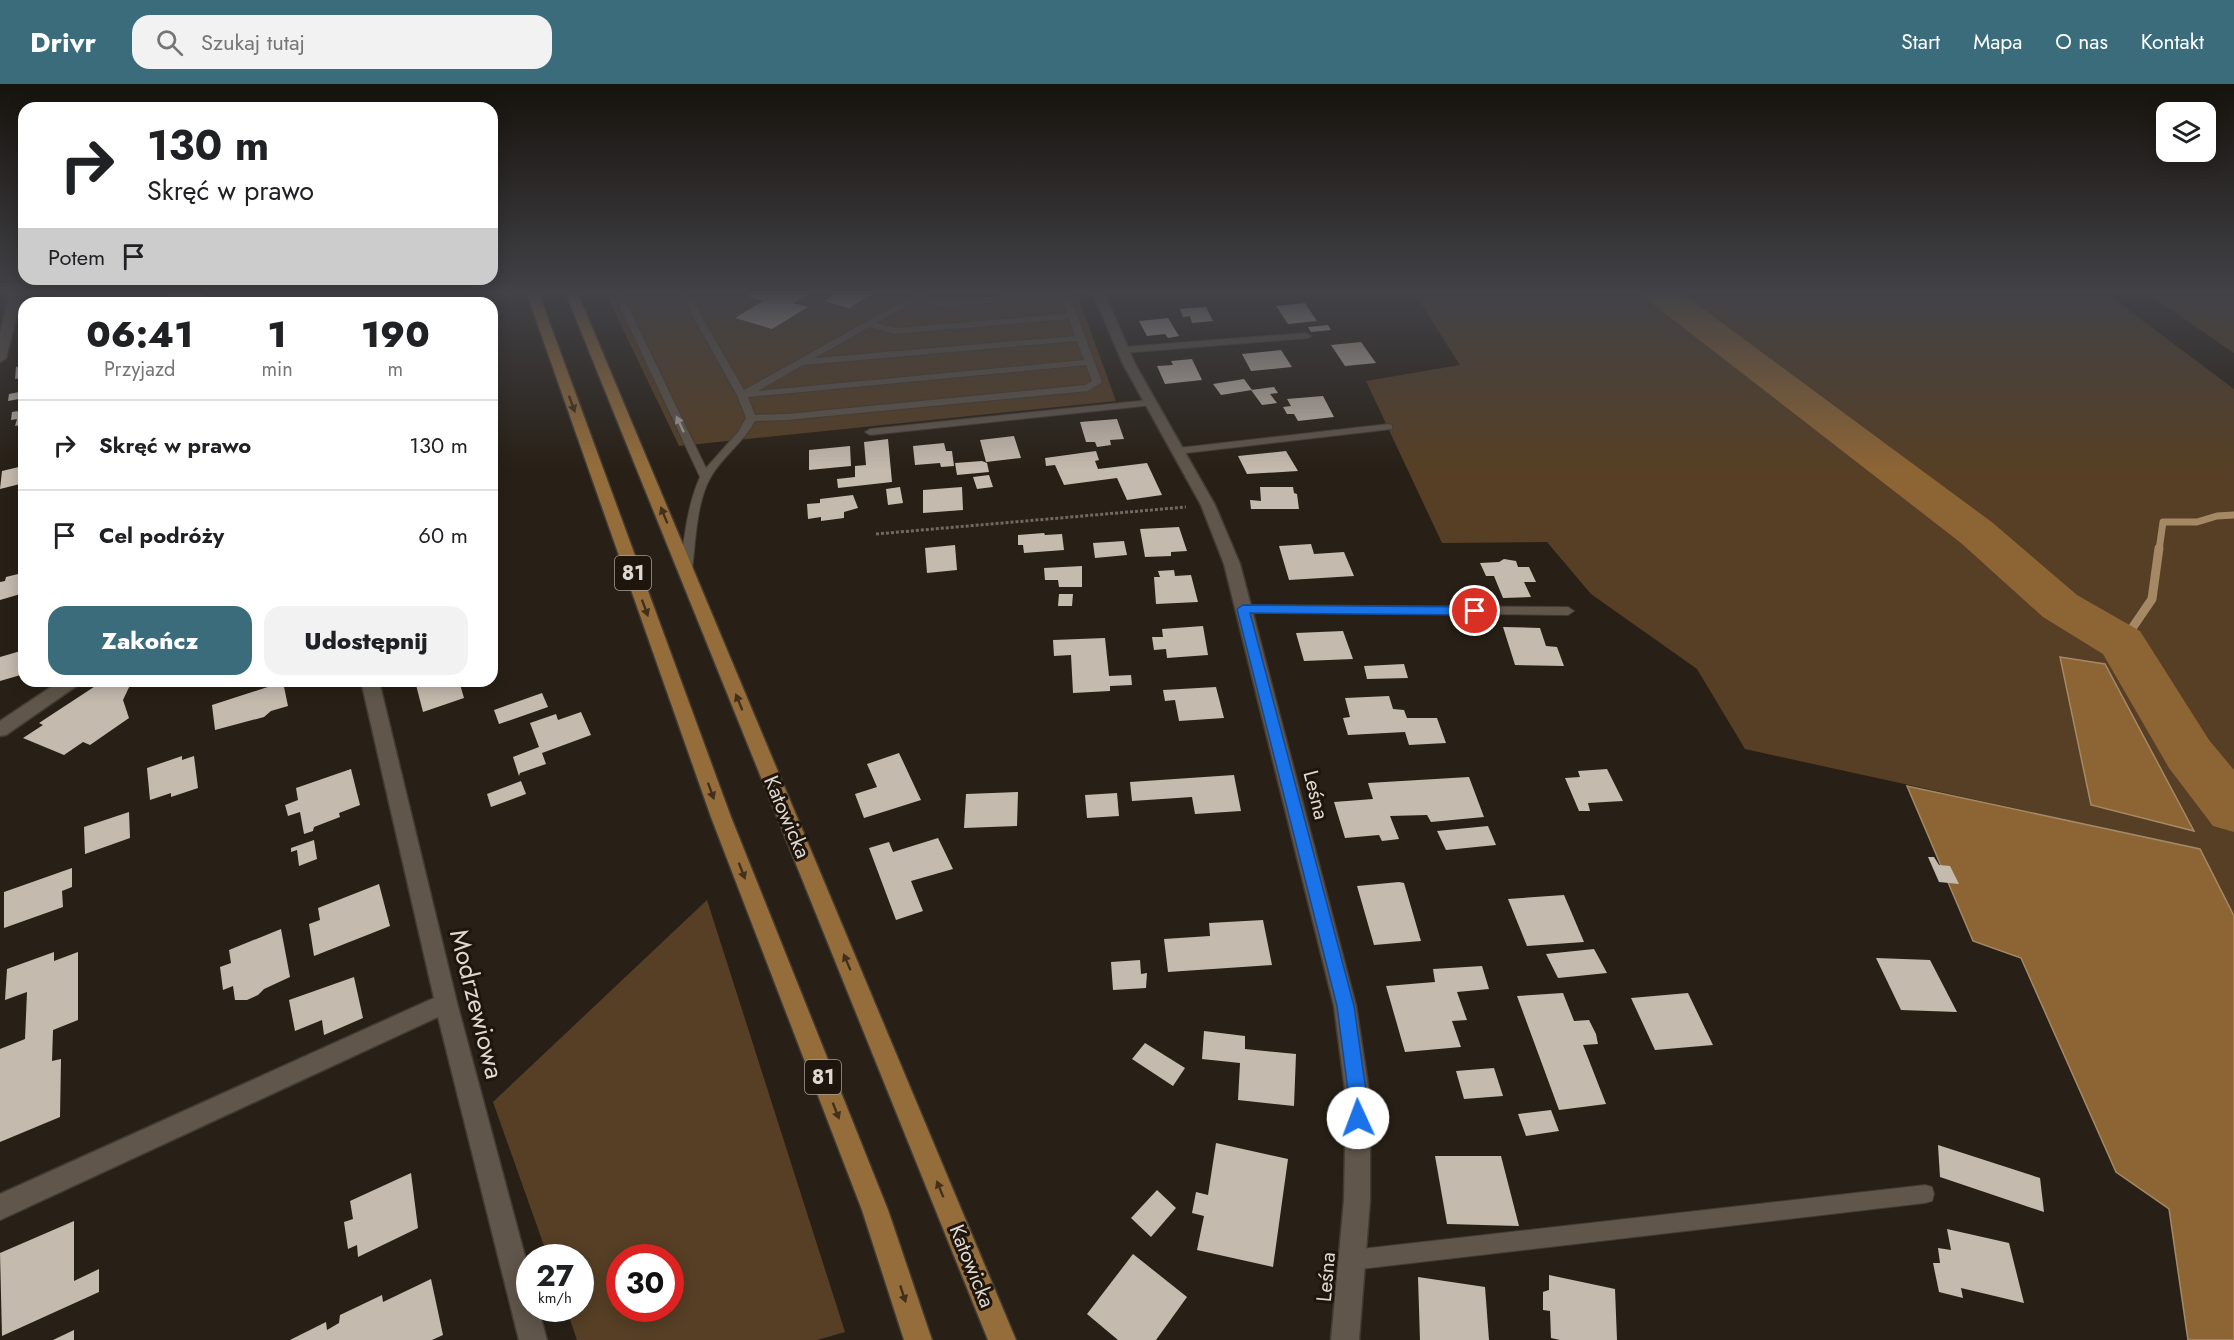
<!DOCTYPE html>
<html lang="pl">
<meta charset="utf-8">
<style>
:root{--surface:#fff;--page:#f2f2f2;--text:#202124;--muted:#757577;--line:#e0e0e0;--accent:#3b6c7c}
body{margin:0;font-family:Jost,sans-serif;background:var(--page);color:var(--text);height:100vh;display:flex;flex-direction:column;font-size:22px;white-space:nowrap}
*{box-sizing:border-box;margin:0}
p{font-size:20px;color:var(--muted)}
.icon{flex:none;width:33px;height:33px;fill:none;stroke:currentColor;stroke-width:2;stroke-linecap:round;stroke-linejoin:round}
.map{position:relative;flex:1;overflow:hidden}
.details{position:absolute;left:18px;top:213px;width:480px;height:390px;display:flex;flex-direction:column;background:var(--surface);border-radius:18px;box-shadow:0 3px 15px #0003}
.details>*{flex:none}
.banner{position:absolute;left:18px;top:18px;width:480px;height:183px;border-radius:18px;box-shadow:0 3px 15px #0003;background:#fff;color:var(--text);overflow:hidden}
.tools{position:absolute;left:2156px;top:18px;display:grid;gap:12px}
.tools a{display:grid;place-items:center;width:60px;height:60px;border-radius:12px;background:var(--surface);box-shadow:0 3px 15px #0003;font-size:30px}
.speed{position:absolute;left:516px;top:1160px;display:flex;gap:12px;font-size:30px;font-weight:700;text-align:center}
.speed>*{display:grid;place-content:center;width:78px;height:78px;border-radius:50%;background:var(--surface);box-shadow:0 3px 15px #0003;line-height:1}
.speed small{font-size:15px;font-weight:400}
.speed .limit{border:9px solid #d22;background:#fff;color:#111}
.pin{position:absolute;display:grid;place-items:center;width:51px;height:51px;color:#fff;margin:-26px;border:3px solid #fff;border-radius:50%;box-shadow:0 2px 6px #0007}
.me{position:absolute;width:66px;margin:-33px;rotate:358deg;stroke-linejoin:round;filter:drop-shadow(0 0 4px #0008)}
.turn{display:flex;align-items:center;gap:21px;height:126px;padding:0 30px;font-size:27px}
.turn .icon{width:78px;height:78px;stroke-width:2.5}
.turn b{display:block;font-size:42px;line-height:51px}
.then{display:flex;align-items:center;height:57px;padding:0 30px;background:#0003;gap:12px;font-size:22px}
.eta{display:flex;justify-content:space-evenly;align-items:center;height:102px;text-align:center}
.eta b{font-size:36px;font-weight:800;line-height:42px}
.action{display:flex;gap:12px;margin-top:auto;padding:12px 30px}
.action a{flex:1;height:69px;border-radius:18px;background:var(--accent);color:#fff;font-size:24px;font-weight:800;line-height:69px;text-align:center}
.action a+a{background:var(--page);color:var(--text)}
ul{padding:0;list-style:none}
li{display:flex;align-items:center;gap:18px;height:90px;padding:0 30px;border-top:2px solid var(--line)}
li div{flex:1}
li b{display:block;font-size:22px}
li em{font-style:normal}
header{display:flex;align-items:center;gap:36px;box-sizing:border-box;height:84px;padding:0 30px;background:var(--accent);color:#fff}
header strong{font-size:28px}
nav{display:flex;gap:33px;margin-inline-start:auto;font-size:21px}
.search{width:420px;height:54px;background:var(--page);display:flex;align-items:center;gap:15px;box-sizing:border-box;padding:0 21px;border-radius:18px;color:var(--muted);font-size:22px}
.map>svg:first-child{display:block}
.green{fill:#563f25;fill-rule:evenodd}
.water{fill:#8d6535;stroke:#a58864;stroke-width:1.5}
.lines{fill:none;stroke-linecap:round;stroke-linejoin:round}
.stream-far1{stroke:#a58864;stroke-width:7}
.stream{stroke:#a58864;stroke-width:9}
.river{fill:#8d6535;fill-rule:evenodd}
.building{fill:#c5baae}
.service-casing{stroke:#423b34;stroke-width:2}
.minor-casing{stroke:#423b34;stroke-width:3}
.primary-casing{stroke:#423b34;stroke-width:3}
.path{stroke:#706960;stroke-width:3;stroke-dasharray:3 2;stroke-linecap:butt}
.service{fill:#60564b;fill-rule:evenodd}
.minor{fill:#60564b;fill-rule:evenodd}
.primary{fill:#956d3b;fill-rule:evenodd}
.oneway{fill:#42301b}
.oneway2{fill:#a59e95}
.route{fill:#1a73e8;stroke:#114b97;stroke-width:1.5}
.labels{text-anchor:middle;dominant-baseline:central;stroke-width:6;stroke-linejoin:round;paint-order:stroke}
.shield{fill:#1e160d;stroke:#a49e96;stroke-width:1.5}
.shield-label{font-size:20px;font-weight:bold;fill:#ded8d1}
.street-label{font-size:21px;fill:#ded8d1;stroke:#1e160d}
.near-street-label{font-size:26px;fill:#ded8d1;stroke:#1e160d}
</style>
<header>
<strong>Drivr</strong>
<div class="search"><svg class="icon" aria-label="search" viewBox="0 0 24 24"><circle cx="10" cy="10" r="6"/><path d="M15 15l6 6"/></svg>Szukaj tutaj</div>
<nav><a>Start</a><a>Mapa</a><a>O nas</a><a>Kontakt</a></nav>
</header>
<div class="map">
<svg width="2234" height="1256" viewBox="0 0 2234 1256">
<rect width="100%" height="100%" fill="#282016"/>
<!-- green -->
<g class="green">
<path d="M606 210H1077L1116 317 679 362Z"/>
<path d="M1415 210H2107L2234 305V832L2200 765 1745 665 1697 585 1591 510 1547 458 1442 459 1366 297 1460 281Z"/>
<path d="M2148 210H2234V269Z"/>
<path d="M707 816 845 1248 817 1256H577L566 1224H580V1173H548L493 1018ZM620 1173H670V1224H620Z"/>
</g>
<!-- water -->
<g class="water">
<path d="M2060 573 2105 580 2194 747 2091 721Z"/>
<path d="M1907 702 2200 765 2234 832V1256H2188L2169 1125 2116 1088 2021 874 1973 857Z"/>
</g>
<g class="lines">
<!-- stream-far1 -->
<path class="stream-far1" d="M2159 466 2163 438H2197L2217 432 2234 431"/>
<!-- stream -->
<path class="stream" d="M2122 559 2152 515 2159 464"/>
<!-- river -->
<path class="river" d="M1644 210H1683L1993 439 2077 511 2140 547 2209 656 2234 686V748L2213 742 2169 684 2103 570 2043 533 1961 459 1649 217Z"/>
</g>
<!-- building -->
<g class="building">
<path d="M167 210H203V215L167 219Z"/>
<path d="M751 210H809L793 219 808 223 772 245 735 234 763 217 747 212Z"/>
<path d="M836 210H872L849 224 824 217Z"/>
<path d="M1305 219 1317 237 1288 240 1276 222Z"/>
<path d="M1206 223 1213 237 1192 239 1190 232 1183 233 1180 225Z"/>
<path d="M1168 234 1179 252 1168 254 1165 250 1147 252 1139 237Z"/>
<path d="M1328 241 1331 246 1311 248 1308 243Z"/>
<path d="M1361 258 1376 279 1345 282 1331 261Z"/>
<path d="M1281 266 1292 283 1251 287 1242 270Z"/>
<path d="M1192 275 1202 296 1165 300 1157 282 1173 281 1171 277Z"/>
<path d="M24 282V293L15 295 16 283Z"/>
<path d="M1244 295 1252 306 1221 311 1213 300Z"/>
<path d="M1274 303 1278 309 1270 310 1277 319 1262 321 1251 306Z"/>
<path d="M24 307V314L8 317 9 310Z"/>
<path d="M1323 312 1334 333 1298 337 1294 330H1287L1283 323 1291 322 1287 315Z"/>
<path d="M24 326V340L15 342 17 335 11 336 12 328Z"/>
<path d="M1117 335 1124 355 1110 356 1111 361 1097 363 1095 358H1086L1080 338Z"/>
<path d="M1014 352 1021 374 986 378 980 356Z"/>
<path d="M888 355 892 398 838 404 837 395 855 393V382L866 381 864 358Z"/>
<path d="M944 359 946 367H952L954 382 941 383 940 379 915 381 913 362Z"/>
<path d="M850 362 851 382 809 386V366Z"/>
<path d="M1096 367 1099 376 1095 377 1098 385 1147 379 1162 411 1127 416 1117 394 1064 401 1055 381 1046 382 1045 374Z"/>
<path d="M1286 367 1298 387 1247 390 1238 372Z"/>
<path d="M24 372V399L0 405 2 387 23 382 20 381 21 373Z"/>
<path d="M982 377 987 379 989 388 957 391 955 379Z"/>
<path d="M989 391 993 403 977 405 973 393Z"/>
<path d="M900 403 903 419 888 421 886 405Z"/>
<path d="M962 403 963 426 923 429V406Z"/>
<path d="M1260 403H1293L1294 409 1297 410 1299 425H1251L1250 416 1261 417Z"/>
<path d="M853 411 858 424 844 428V434L821 437V433L808 435 807 420 820 419V415Z"/>
<path d="M1179 443 1187 467 1171 468V472L1145 473 1140 445Z"/>
<path d="M1044 449 1045 451 1062 450 1064 466 1024 469 1023 461H1018V451Z"/>
<path d="M1124 457 1127 471 1095 474 1093 459Z"/>
<path d="M1311 460 1314 470 1344 468 1354 492 1289 496 1279 462Z"/>
<path d="M955 461 957 486 927 489 925 464Z"/>
<path d="M1504 475 1516 477 1518 483H1529L1536 498H1524L1531 513 1503 514 1494 492H1486L1480 479 1499 478Z"/>
<path d="M1082 482V503H1059L1058 496H1045L1044 484Z"/>
<path d="M1174 486 1175 492 1191 491 1198 518 1156 520 1154 493H1160L1158 487Z"/>
<path d="M22 489 21 492H24V509L0 516V498L5 497 6 493Z"/>
<path d="M1059 510H1073L1072 522H1058Z"/>
<path d="M1203 542 1208 571 1167 574 1166 565 1154 566 1152 553H1163L1162 545Z"/>
<path d="M1503 543 1540 544 1546 562 1557 563 1564 582 1515 581Z"/>
<path d="M1343 547 1353 575 1304 577 1296 549Z"/>
<path d="M1105 554 1109 592 1131 591 1132 601 1110 602V607L1073 609 1071 571 1054 572 1053 556Z"/>
<path d="M24 566V590L0 597V573Z"/>
<path d="M1404 580 1408 594 1367 595 1364 582Z"/>
<path d="M103 597H132L123 616 129 634 90 661 83 658 64 671 23 654 43 641 39 639Z"/>
<path d="M415 597H459L464 614 423 628Z"/>
<path d="M283 598 288 622 271 627 264 633 215 646 212 621Z"/>
<path d="M1216 603 1224 634 1179 637 1175 616 1165 617 1163 606Z"/>
<path d="M542 609 548 623 499 640 494 626Z"/>
<path d="M1389 612 1393 625 1404 626 1407 634H1437L1446 659 1409 661 1405 648 1348 651 1343 634 1350 633 1345 614Z"/>
<path d="M581 628 591 651 542 669 546 680 520 689 519 692 513 673 539 663 530 639 556 630 558 636Z"/>
<path d="M899 669 921 716 864 734 855 710 877 703 867 680Z"/>
<path d="M182 672V676L194 672 198 704 171 713V709L150 716 147 684Z"/>
<path d="M351 685 360 721 339 729 340 733 314 743 313 747 304 750 300 728 288 732 285 721 298 716 296 704Z"/>
<path d="M1607 685 1623 717 1588 719 1590 727H1579L1565 694 1580 693 1578 687Z"/>
<path d="M1234 691 1241 727 1195 730 1192 713 1132 717 1130 698Z"/>
<path d="M1469 693 1484 733 1431 738 1427 731 1390 732 1399 755 1382 757 1379 751 1345 754 1334 718 1373 715 1368 699Z"/>
<path d="M521 697 526 710 491 723 487 710Z"/>
<path d="M1018 708 1017 742 964 744 966 710Z"/>
<path d="M1117 709 1119 732 1087 734 1085 711Z"/>
<path d="M129 728 130 754 85 770 84 743Z"/>
<path d="M1488 742 1496 761 1446 766 1437 747Z"/>
<path d="M938 754 953 785 911 797 923 827 896 836 869 764 889 758 893 768Z"/>
<path d="M314 756 317 775 299 782 297 766 291 768V764Z"/>
<path d="M1928 773H1934L1939 781 1950 782 1959 800 1939 798Z"/>
<path d="M72 784V803L62 807 63 823 4 844V808Z"/>
<path d="M1399 798 1404 799 1421 857 1374 861 1357 802Z"/>
<path d="M379 800 390 842 314 872 309 840 320 836 318 824Z"/>
<path d="M1564 811 1584 858 1527 862 1508 815Z"/>
<path d="M1263 836 1272 881 1168 888 1164 855 1210 852 1209 839Z"/>
<path d="M281 845 290 893 264 905 258 911 247 916H235L233 902 223 906 220 883 231 879 229 866Z"/>
<path d="M1594 865 1607 889 1558 894 1546 870Z"/>
<path d="M54 868V877L78 868V936L53 946 52 977 61 975 60 1033 0 1058V965L25 955 27 908 5 916 7 885Z"/>
<path d="M1876 874 1930 876 1957 928 1901 926Z"/>
<path d="M1140 876 1141 890 1147 889 1146 904 1113 906 1111 878Z"/>
<path d="M1482 882 1489 905 1457 908 1467 936 1452 937 1461 963 1405 968 1386 902 1435 898 1433 885Z"/>
<path d="M354 893 363 934 324 951 322 936 295 947 289 916Z"/>
<path d="M1563 909 1574 937 1589 936 1596 950 1598 960 1583 961 1606 1020 1559 1026 1517 912Z"/>
<path d="M1688 909 1713 961 1655 966 1631 914Z"/>
<path d="M1204 947 1245 952V965L1296 970 1294 1022 1238 1016 1240 979 1202 975Z"/>
<path d="M1145 959 1185 984 1173 1002 1132 975Z"/>
<path d="M1494 984 1503 1012 1464 1015 1456 987Z"/>
<path d="M1551 1026 1559 1047 1526 1052 1518 1030Z"/>
<path d="M1216 1059 1288 1075 1273 1183 1197 1166 1204 1132 1192 1129 1196 1108 1208 1111Z"/>
<path d="M1938 1061 2040 1094 2044 1128 1940 1093Z"/>
<path d="M1435 1072H1501L1519 1142 1447 1140Z"/>
<path d="M411 1089 418 1144 358 1173 357 1161 348 1165 344 1138 353 1135 350 1117Z"/>
<path d="M1157 1106 1176 1124 1151 1153 1131 1134Z"/>
<path d="M74 1137V1197L99 1185V1208L2 1252 0 1169Z"/>
<path d="M1947 1145 2009 1159 2024 1219 1961 1204 1963 1214 1939 1208 1933 1179H1940L1938 1164 1951 1166Z"/>
<path d="M1133 1170 1187 1213 1156 1256H1118L1087 1230Z"/>
<path d="M1549 1191 1615 1205 1617 1256H1560L1551 1254 1550 1227 1543 1226V1208L1549 1206Z"/>
<path d="M1418 1193 1485 1203 1489 1256H1420Z"/>
<path d="M431 1195 443 1251 432 1256H290L326 1238 327 1246 339 1239 340 1231 382 1211 383 1218Z"/>
<path d="M74 1246V1256H53Z"/>
</g>
<g class="lines">
<!-- service casing -->
<g class="service-casing">
<g id="service">
<path d="M614 210H622L706 384 738 348 746 334 737 311 686 220 678 210H687L694 219 744 306 916 210H926L923 213 938 217 1035 210H1069L1102 298 1088 307 787 336 755 337C744 358 724 371 712 391 696 417 696 456 692 486L686 490 680 486C684 455 687 422 700 393ZM1061 213 1067 230 894 244 876 239 917 216 938 223ZM1069 235 1075 252 815 274 870 243 894 250ZM1077 257 1084 276 758 307 803 281ZM1086 281 1092 297 1085 301 787 330 755 331 748 313Z"/>
<path d="M1306 249 1311 252 1309 254 1123 269 1118 266 1123 263Z"/>
<path d="M1149 316 1154 319 1153 321 870 351 865 348 870 345Z"/>
<path d="M1388 340 1392 341V345L1178 370 1173 367 1178 364Z"/>
<path d="M1243 521 1568 523 1574 527 1568 531 1239 528 1237 525 1239 522Z"/>
<path d="M1925 1101 1932 1103 1934 1110 1932 1117 1925 1119 1352 1186 1345 1183 1342 1176 1345 1169 1352 1166Z"/>
</g>
</g>
<!-- minor casing -->
<g class="minor-casing">
<g id="minor">
<path d="M10 210H22L6 274 0 278V249Z"/>
<path d="M1093 210H1105L1135 280 1215 421 1240 480 1356 922 1370 1014V1116L1359 1256H1331L1344 1116 1346 1014 1334 922 1224 480 1201 421 1123 280Z"/>
<path d="M297 212 301 214V218L274 219 276 216Z"/>
<path d="M60 597H81L78 601 6 651 0 652V637Z"/>
<path d="M361 597H379L457 919 530 1191V1224H538L547 1256H519L438 933 0 1136V1110L434 914Z"/>
</g>
</g>
<!-- primary casing -->
<g class="primary-casing">
<g id="primary">
<path d="M527 210H539L731 733 888 1126 932 1256H904L862 1126 711 733Z"/>
<path d="M566 210H578L1016 1256H988Z"/>
</g>
</g>
<!-- path -->
<path class="path" d="M876 450 1186 423"/>
<!-- service -->
<use href="#service" class="service"/>
<!-- minor -->
<use href="#minor" class="minor"/>
<!-- primary -->
<use href="#primary" class="primary"/>
</g>
<!-- one-way arrows -->
<defs><path id="oneway-solid" d="M-6-.8H1V-3.2L6.5 0L1 3.2V.8H-6Z" transform="scale(1.5)"/></defs>
<g class="oneway">
<use href="#oneway-solid" transform="translate(572 320) rotate(70)"/>
<use href="#oneway-solid" transform="translate(664 431) rotate(-112)"/>
<use href="#oneway-solid" transform="translate(645 524) rotate(70)"/>
<use href="#oneway-solid" transform="translate(739 618) rotate(-112)"/>
<use href="#oneway-solid" transform="translate(711 707) rotate(70)"/>
<use href="#oneway-solid" transform="translate(742 787) rotate(69)"/>
<use href="#oneway-solid" transform="translate(847 878) rotate(-113)"/>
<use href="#oneway-solid" transform="translate(836 1027) rotate(69)"/>
<use href="#oneway-solid" transform="translate(940 1105) rotate(-112)"/>
<use href="#oneway-solid" transform="translate(903 1210) rotate(72)"/>
</g>
<use class="oneway2" href="#oneway-solid" transform="translate(680 340) rotate(-115)"/>
<!-- sky -->
<linearGradient id="sky" x2="0" y2="1"><stop stop-color="#16120c"/><stop offset="0.54" stop-color="#424247"/><stop offset="1" stop-color="#424247" stop-opacity="0"/></linearGradient>
<rect width="2234" height="386" fill="url(#sky)"/>
<!-- route -->
<path class="route" d="M1243 521 1475 523 1481 527 1475 531 1250 529 1354 922 1367 1014V1034L1364 1040 1358 1043 1351 1040 1348 1034 1349 1014 1337 922 1237 525Z"/>
<g class="labels">
<!-- shield labels -->
<g class="shield">
<rect x="615" y="472" width="36" height="34" rx="4.5"/>
<rect x="805" y="976" width="36" height="34" rx="4.5"/>
</g>
<g class="shield-label">
<text x="633" y="489">81</text>
<text x="823" y="993">81</text>
</g>
<!-- street labels -->
<g class="street-label">
<text transform="translate(1316 711) rotate(76)">Leśna</text>
<text transform="translate(787 733) rotate(67)">Katowicka</text>
<text transform="translate(972 1182) rotate(68)">Katowicka</text>
<text transform="translate(1326 1193) rotate(-85)">Leśna</text>
</g>
<!-- near-street labels -->
<g class="near-street-label">
<text transform="translate(477 920) rotate(76)">Modrzewiowa</text>
</g>
</g>
</svg>
<div class="tools">
<a><svg class="icon" aria-label="layers" viewBox="0 0 24 24"><path d="M12 4l9 5-9 5-9-5zM3 14l9 5 9-5"/></svg></a>
</div>
<div class="speed"><div>27<small>km/h</small></div><div class="limit">30</div></div>
<div class="pin" style="left:1475px;top:527px;background:#d93025"><svg class="icon" aria-label="arrive" viewBox="0 0 24 24"><path d="M6 21V4h12l-3 4 3 4H6"/></svg></div>
<svg class="me" style="left:1358px;top:1034px" viewBox="-20 -20 40 40"><circle r="19" fill="#fff"/><path d="M0-13L10 11 0 6-10 11z" fill="#1a73e8"/></svg>
<div class="banner">
<div class="turn"><svg class="icon" aria-label="right" viewBox="0 0 24 24"><path d="M7 20v-9h11M14 6l5 5-5 5"/></svg><div><b>130 m</b>Skręć w prawo</div></div>
<div class="then">Potem<svg class="icon" aria-label="arrive" viewBox="0 0 24 24"><path d="M6 21V4h12l-3 4 3 4H6"/></svg></div>
</div>
<section class="details">
<div class="eta">
<div><b>06:41</b><p>Przyjazd</p></div>
<div><b>1</b><p>min</p></div>
<div><b>190</b><p>m</p></div>
</div>
<ul>
<li><svg class="icon" aria-label="right" viewBox="0 0 24 24"><path d="M7 20v-9h11M14 6l5 5-5 5"/></svg><div><b>Skręć w prawo</b></div><em>130 m</em></li>
<li><svg class="icon" aria-label="arrive" viewBox="0 0 24 24"><path d="M6 21V4h12l-3 4 3 4H6"/></svg><div><b>Cel podróży</b></div><em>60 m</em></li>
</ul>
<div class="action"><a>Zakończ</a><a>Udostępnij</a></div>
</section>
</div>
